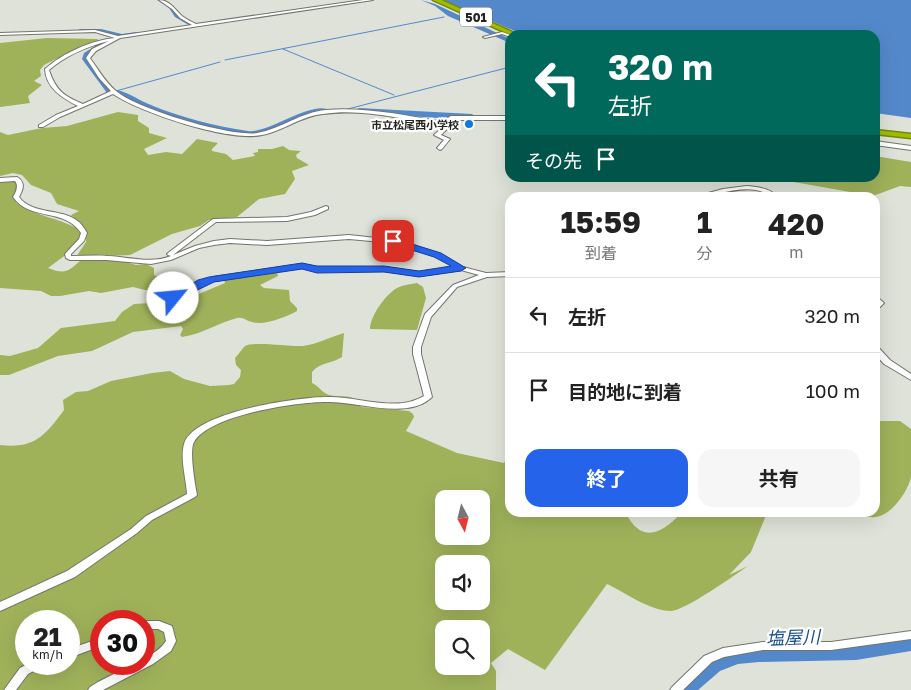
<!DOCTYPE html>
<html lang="ja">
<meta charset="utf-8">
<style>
:root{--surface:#fff;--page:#f6f6f6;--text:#222;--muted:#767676;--line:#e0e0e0;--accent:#2563eb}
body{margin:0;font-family:"Golos Text","Noto Sans JP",sans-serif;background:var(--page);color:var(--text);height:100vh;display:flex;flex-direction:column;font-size:19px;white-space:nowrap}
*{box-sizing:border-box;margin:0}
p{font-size:16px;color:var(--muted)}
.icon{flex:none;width:28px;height:28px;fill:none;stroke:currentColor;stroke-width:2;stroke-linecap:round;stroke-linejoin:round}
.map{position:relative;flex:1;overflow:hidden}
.details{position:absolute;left:505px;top:192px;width:375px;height:325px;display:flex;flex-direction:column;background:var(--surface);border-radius:15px;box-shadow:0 5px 20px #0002}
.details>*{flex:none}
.guide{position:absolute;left:505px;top:30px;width:375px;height:152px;border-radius:15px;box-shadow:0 5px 20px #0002;background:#00695c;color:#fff;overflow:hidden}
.needle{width:32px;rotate:173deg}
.tools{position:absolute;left:435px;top:490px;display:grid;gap:10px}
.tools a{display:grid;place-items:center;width:55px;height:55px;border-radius:10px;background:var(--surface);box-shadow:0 5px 20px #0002;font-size:25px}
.speed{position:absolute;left:15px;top:610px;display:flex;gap:10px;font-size:25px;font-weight:700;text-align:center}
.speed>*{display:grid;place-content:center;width:65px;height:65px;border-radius:50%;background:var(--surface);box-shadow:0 5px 20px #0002;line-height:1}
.speed small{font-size:12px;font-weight:400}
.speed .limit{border:8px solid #d22;background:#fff;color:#111}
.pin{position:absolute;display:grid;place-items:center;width:42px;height:42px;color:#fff;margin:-21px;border-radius:10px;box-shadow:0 2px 8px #0006}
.me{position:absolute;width:55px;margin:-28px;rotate:62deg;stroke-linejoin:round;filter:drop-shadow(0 0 4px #0008)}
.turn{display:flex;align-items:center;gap:18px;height:105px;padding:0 20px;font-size:22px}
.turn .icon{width:65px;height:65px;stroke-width:2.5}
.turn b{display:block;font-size:35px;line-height:42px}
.then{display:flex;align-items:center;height:48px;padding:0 20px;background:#0003;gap:10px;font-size:19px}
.eta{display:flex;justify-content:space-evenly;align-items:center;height:85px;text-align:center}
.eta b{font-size:30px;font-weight:700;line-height:35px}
.cta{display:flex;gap:10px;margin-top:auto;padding:10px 20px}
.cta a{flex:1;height:58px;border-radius:15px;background:var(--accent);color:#fff;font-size:20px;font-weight:700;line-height:58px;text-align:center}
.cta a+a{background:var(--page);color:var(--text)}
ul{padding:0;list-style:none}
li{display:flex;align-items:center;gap:15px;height:75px;padding:0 20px;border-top:1px solid var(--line)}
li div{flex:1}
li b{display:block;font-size:19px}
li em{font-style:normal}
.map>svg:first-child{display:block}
.forest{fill:#9fb25a;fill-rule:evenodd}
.water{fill:#5389cb}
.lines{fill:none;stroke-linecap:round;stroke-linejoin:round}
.stream{stroke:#5389cb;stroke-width:1}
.canal{fill:#5389cb;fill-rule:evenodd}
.river{fill:#5389cb;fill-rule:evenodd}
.minor-casing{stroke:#73756c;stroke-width:2}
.highway-casing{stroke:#75880c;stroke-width:3}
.minor{fill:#fff;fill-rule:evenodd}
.highway{fill:#a1bd00;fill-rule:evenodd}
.route{fill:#2563eb;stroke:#184099}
.poi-dot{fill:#1078e0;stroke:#fff;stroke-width:2}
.labels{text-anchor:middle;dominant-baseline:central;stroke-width:4.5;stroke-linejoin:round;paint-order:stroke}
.far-poi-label{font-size:11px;font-weight:bold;fill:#242521;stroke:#fff;text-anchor:end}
.shield{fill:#fff;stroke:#666664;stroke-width:1}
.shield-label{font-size:12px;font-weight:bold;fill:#242521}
.near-water-label{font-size:18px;font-style:italic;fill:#1a508e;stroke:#fff}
</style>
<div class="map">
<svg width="911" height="690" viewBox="0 0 911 690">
<rect width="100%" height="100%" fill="#dfe2d8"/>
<!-- forest -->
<g class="forest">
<path d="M47 38 98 39 96 42 82 46 44 65 40 70 41 76 34 81 42 85 28 96 30 103 0 107V43Z"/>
<path d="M118 112 138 115V121L149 128V133L167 138 144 149 148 155 166 152 182 154 197 139 218 143 212 149V151L226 154 233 160 255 156 253 153 258 152V149H272L283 146 289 150 301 151 296 155 297 158 309 165 292 171 295 179 285 194 259 199 237 217 209 220 200 226 172 234 130 255 76 257 86 242V230L71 215 79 211 57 204 51 193 31 185 22 175 13 173 0 176V132L8 135 42 128 67 126Z"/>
<path d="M875 156 911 162V187L900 186 873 196 788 181H712L695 178H875Z"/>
<path d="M18 180 16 202C36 217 62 218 83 232L79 245 48 268C66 275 68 271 80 261L120 260 136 265 146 264 154 268V275L158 277 175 273 176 278 169 285 158 290H145L133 287 101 293 89 291 60 296H51L41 291 0 288V181Z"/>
<path d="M277 272 278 276 260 285 264 288 289 290 290 301 297 308V311C286 317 264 326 252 322 246 321 244 317 237 318 217 323 203 334 182 337L180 335 183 329 181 326 133 332 92 351 58 356 9 375H0V355L10 356 38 348 61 328 115 321 122 312 134 304 165 302 175 304 225 283 224 278Z"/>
<path d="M417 283 423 287 426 298 417 330 370 329C370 316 386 294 397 288 403 285 411 284 417 283Z"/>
<path d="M344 333 342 357C331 364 320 362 312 372V383C319 386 321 392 329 395 336 397 345 395 353 398L357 405 362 407 409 411 413 414 414 417 406 431 457 453 504 463 510 452V512L626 513C641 544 662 534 681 513H767L751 552 729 575 748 566C735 575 684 611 671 611 650 611 626 593 607 584L545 670 508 649 491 663 496 671V690H0V445C34 449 45 436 64 410L63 400 76 392 88 391 111 381 152 373 170 371 184 379 210 386 229 385 234 384 240 377 241 370 236 365 235 358C238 355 242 349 245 346 253 341 292 347 303 346 318 344 330 337 344 333ZM444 499H481V536H444ZM444 564H481V601H444ZM26 621H69V664H26ZM101 621H144V664H101ZM444 629H481V666H444Z"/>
<path d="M875 421H900L911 429C911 444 911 462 911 477 908 491 892 515 876 517 868 518 860 515 853 513L875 512Z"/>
</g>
<!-- water -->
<g class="water">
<path d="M421 0 435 4 510 39V43L448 16 435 6Z"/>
<path d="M443 0H911V118L875 113V35H524Z"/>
</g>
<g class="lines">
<!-- stream -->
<g class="stream">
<path d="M283 49 394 95"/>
<path d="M225 60 444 17"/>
<path d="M116 91 220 62"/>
<path d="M344 110 510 67"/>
</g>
<!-- canal -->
<path class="canal" d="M157 0H162L172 6 178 15 194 25V27H192L175 17 169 8Z"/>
<!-- river -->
<g class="river">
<path d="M101 29 122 34 136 32 140 34C127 42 114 34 100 33 92 32 83 35 76 31L80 29Z"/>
<path d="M100 43 107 45 90 56V59L113 90C121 88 142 102 151 105 182 118 215 126 248 131 268 134 314 98 331 111L327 114 307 116 260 136 251 137 178 121 144 109 113 92 107 93 82 59 84 53Z"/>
<path d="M359 108 472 114 476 117 472 120 356 113 355 111Z"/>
<path d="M911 637V651L856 660 759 662 738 664 720 671 698 690H677C688 667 714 655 738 649L856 644Z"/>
</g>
<!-- minor casing -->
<g class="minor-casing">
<g id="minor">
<path d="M159 0C170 0 175 10 182 16 186 19 192 22 196 24L363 0H373L120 38 96 51 90 58C98 69 105 82 116 91 137 109 230 137 257 133 281 129 301 112 326 110 365 107 404 115 443 122H445L449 117 451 116H510V120H453L449 127 441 135 450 139 442 149 440 150 437 148 444 140 434 135 444 126C404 120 364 108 323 114 301 116 283 131 262 135 229 142 141 113 113 94L60 117 43 127H39V125L56 115 78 106C62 98 46 88 45 69 63 53 92 40 115 38L95 32 0 35V33L95 30 118 36 192 25 180 18 172 9ZM109 41 92 49 86 58 99 78 111 91 83 104C64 96 56 91 49 70 65 56 88 46 109 41Z"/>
<path d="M502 32 511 35H510V37L502 34 485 38 483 37Z"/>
<path d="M875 141 911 146V150L875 145Z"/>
<path d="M17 177C26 182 23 190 19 197 33 216 63 207 80 223 83 226 85 230 87 233L84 241 71 254V256C83 256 96 255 108 256 128 257 152 264 171 256L168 255 167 254 168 253 213 219 287 217 311 212 326 206 328 207V209L315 215 287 221 216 222 173 255 195 246 214 241 230 239 267 241 349 235 395 240 440 254 463 267 486 273 510 272V276L487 277 457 287 431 317 421 347V354L432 397C409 420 358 402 329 402 299 401 209 415 194 442 189 451 195 484 197 495L195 497 152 520 137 533 75 577 0 611V602L67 571 131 529 146 516 187 494C186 478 180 459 184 444 193 412 298 397 327 397 358 396 395 413 424 396L413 354V347L425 314 453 285 479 275 461 270 419 276 384 271H317L302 268 214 281 176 298 159 301 155 299 157 298 171 295 213 277 302 264 317 267H384L419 272 454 267 436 256 393 243 349 239 267 245 230 243 214 245 199 248 171 260 151 264 106 260H70L66 258 65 254 79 239 81 233C64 207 31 222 13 197 16 192 19 186 15 181L0 182V178Z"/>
<path d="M747 186C759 187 768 188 777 196L776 198H768L770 196C748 180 715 198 690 198L723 189Z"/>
<path d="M875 296 877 297 884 303 878 309H875Z"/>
<path d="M875 347H878L890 360 911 374V380L884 364 875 354Z"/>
<path d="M142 621H159L172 626 176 641 171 651 153 664 103 690H88L90 687 98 682 134 664H144V659C152 654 161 649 166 641L164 632 158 629H144V621Z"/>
<path d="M911 631V639L831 650H763L724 657 712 662 683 690H670L672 687 704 656 723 648 763 642H831Z"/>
<path d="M101 638V646L69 658V649Z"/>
<path d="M28 664H42L41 667 28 674 16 690H4L20 668Z"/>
</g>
</g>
<!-- highway casing -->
<g class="highway-casing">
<g id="highway">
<path d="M433 0H441L519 35H511Z"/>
<path d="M875 130 911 134V138L875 134Z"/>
</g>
</g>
<!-- minor -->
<use href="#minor" class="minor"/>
<!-- highway -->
<use href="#highway" class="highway"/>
</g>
<!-- route -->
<path class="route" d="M393 238 441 253 466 268 461 271 419 277 384 272 317 273 302 269 214 282 177 300 173 301 168 298 198 280 209 277 302 263 317 266H384L419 271 451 266 434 257 389 243 388 241Z"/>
<!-- markers -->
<circle class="poi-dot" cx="469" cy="124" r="5"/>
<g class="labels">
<!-- far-poi labels -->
<g class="far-poi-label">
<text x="459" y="124">市立松尾西小学校</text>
</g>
<!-- shield labels -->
<rect class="shield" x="460" y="7.5" width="32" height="19" rx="4"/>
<g class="shield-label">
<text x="476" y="17">501</text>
</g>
<!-- near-water labels -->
<g class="near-water-label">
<text transform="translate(793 637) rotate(-2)">塩屋川</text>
</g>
</g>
</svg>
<div class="tools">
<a><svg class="needle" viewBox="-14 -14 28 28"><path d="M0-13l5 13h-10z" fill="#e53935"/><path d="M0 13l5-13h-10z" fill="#767676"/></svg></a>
<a><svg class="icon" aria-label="sound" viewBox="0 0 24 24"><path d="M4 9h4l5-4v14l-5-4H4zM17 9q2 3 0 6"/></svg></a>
<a><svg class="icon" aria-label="search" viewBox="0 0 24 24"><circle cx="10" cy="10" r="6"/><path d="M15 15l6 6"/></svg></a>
</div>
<div class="speed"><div>21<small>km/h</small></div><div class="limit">30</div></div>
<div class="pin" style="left:393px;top:241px;background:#d93025"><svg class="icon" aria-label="arrive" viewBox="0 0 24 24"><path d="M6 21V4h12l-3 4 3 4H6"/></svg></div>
<svg class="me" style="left:173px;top:298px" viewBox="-20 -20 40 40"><circle r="19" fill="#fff"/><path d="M0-13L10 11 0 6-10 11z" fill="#2563eb"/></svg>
<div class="guide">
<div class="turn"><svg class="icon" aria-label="left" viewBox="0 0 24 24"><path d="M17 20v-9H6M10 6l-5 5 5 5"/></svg><div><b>320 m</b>左折</div></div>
<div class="then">その先<svg class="icon" aria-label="arrive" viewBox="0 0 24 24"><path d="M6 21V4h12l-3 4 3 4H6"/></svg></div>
</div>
<section class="details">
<div class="eta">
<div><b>15:59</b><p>到着</p></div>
<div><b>1</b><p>分</p></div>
<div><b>420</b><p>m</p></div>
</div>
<ul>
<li><svg class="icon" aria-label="left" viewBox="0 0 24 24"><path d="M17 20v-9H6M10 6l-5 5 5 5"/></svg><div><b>左折</b></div><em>320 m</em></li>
<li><svg class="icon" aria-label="arrive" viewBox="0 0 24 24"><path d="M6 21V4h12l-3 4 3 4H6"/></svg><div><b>目的地に到着</b></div><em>100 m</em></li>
</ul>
<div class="cta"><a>終了</a><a>共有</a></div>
</section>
</div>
